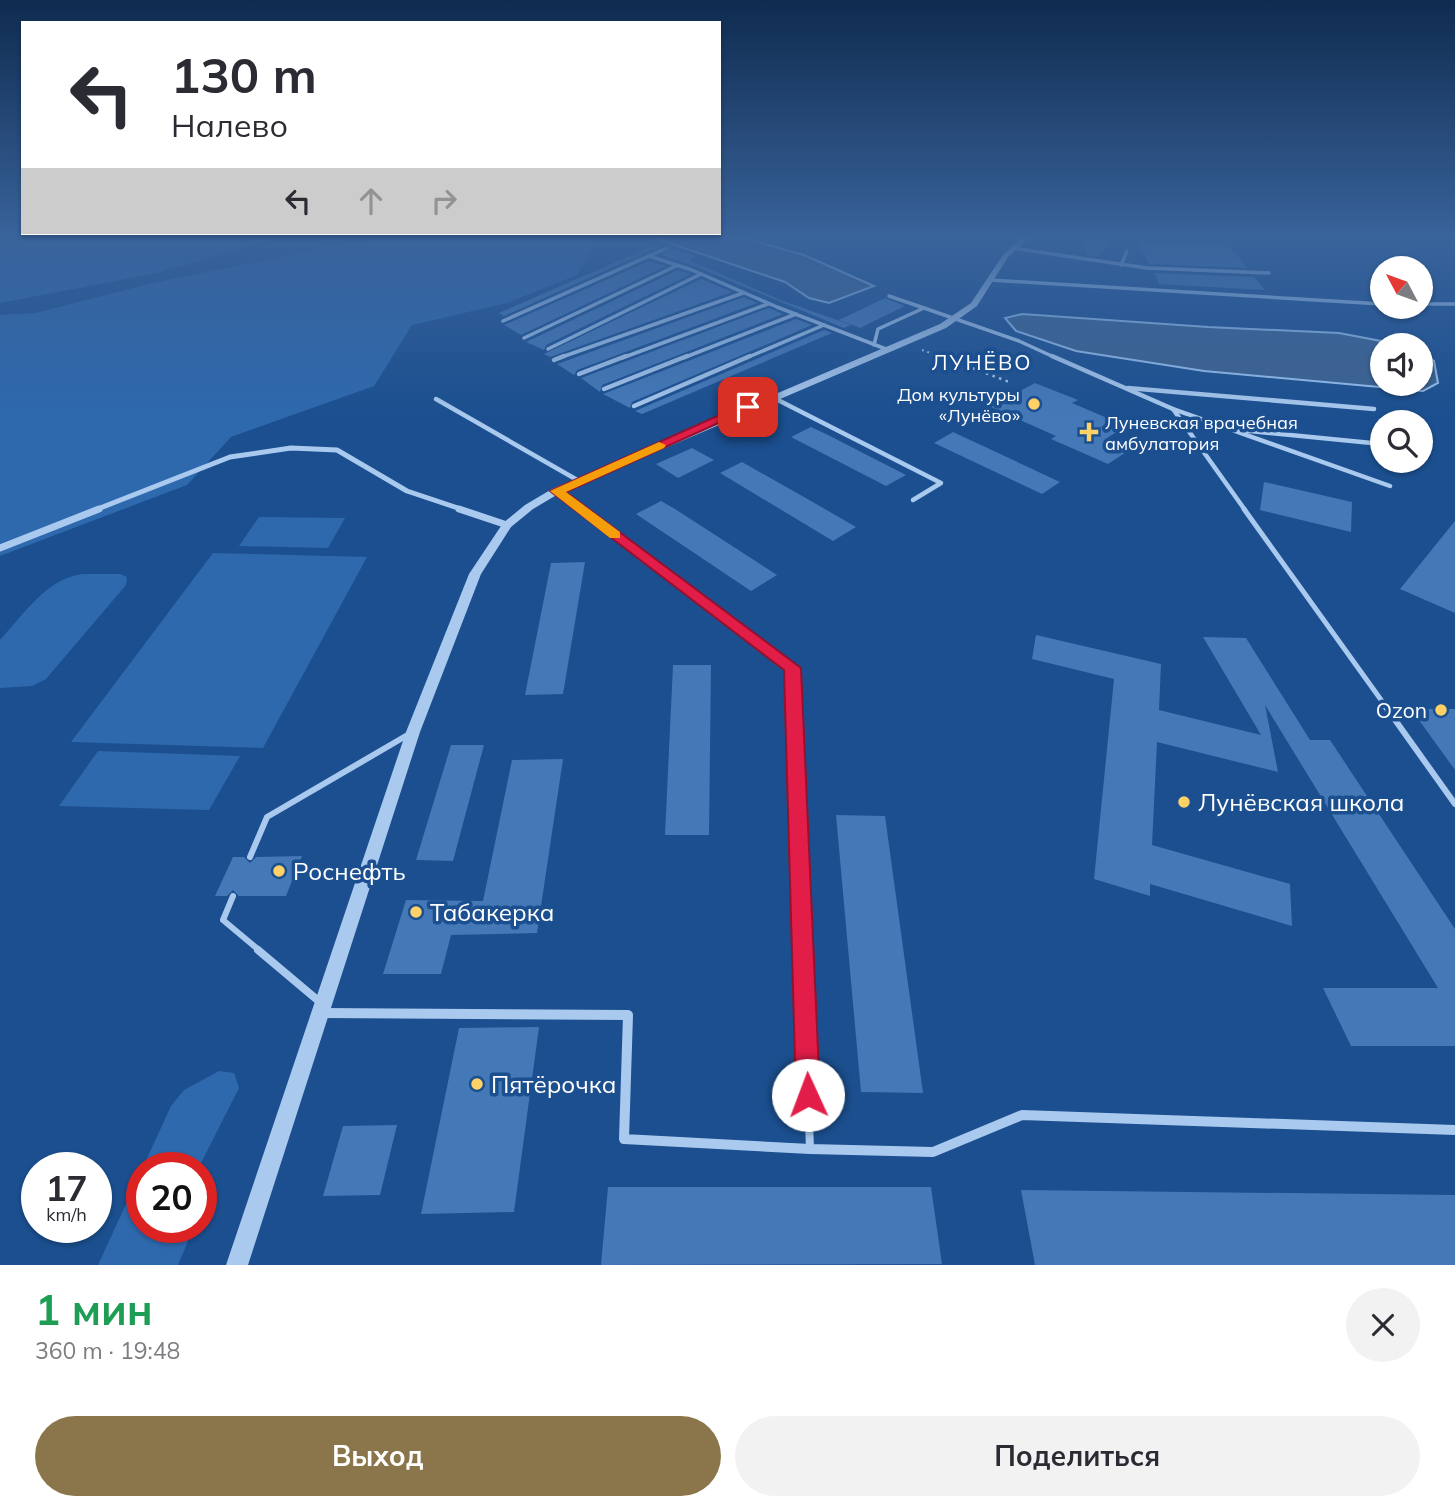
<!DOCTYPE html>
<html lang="ru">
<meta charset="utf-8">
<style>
:root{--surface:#fff;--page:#f2f2f3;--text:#2b2b33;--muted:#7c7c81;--accent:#8a764a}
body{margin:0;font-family:Mulish,sans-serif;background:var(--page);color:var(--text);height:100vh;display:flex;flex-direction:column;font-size:26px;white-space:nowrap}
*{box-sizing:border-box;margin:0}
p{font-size:23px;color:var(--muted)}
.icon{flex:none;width:38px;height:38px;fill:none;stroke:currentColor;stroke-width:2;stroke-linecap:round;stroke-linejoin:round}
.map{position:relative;height:1265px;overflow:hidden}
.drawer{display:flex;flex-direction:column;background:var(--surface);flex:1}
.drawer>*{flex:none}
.top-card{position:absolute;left:21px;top:21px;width:700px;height:214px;border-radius:0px;box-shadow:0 2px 5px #0004;background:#fff;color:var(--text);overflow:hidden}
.needle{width:46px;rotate:311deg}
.controls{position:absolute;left:1370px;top:256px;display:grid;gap:14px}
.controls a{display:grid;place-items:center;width:63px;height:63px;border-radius:50%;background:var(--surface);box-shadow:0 2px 5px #0004;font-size:35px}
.speed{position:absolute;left:21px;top:1152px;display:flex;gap:14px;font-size:35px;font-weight:700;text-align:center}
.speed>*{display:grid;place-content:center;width:91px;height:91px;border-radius:50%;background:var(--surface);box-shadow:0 2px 5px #0004;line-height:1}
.speed small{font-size:18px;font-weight:400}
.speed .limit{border:10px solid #d22;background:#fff;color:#111}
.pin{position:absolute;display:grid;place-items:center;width:60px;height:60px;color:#fff;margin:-30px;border-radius:14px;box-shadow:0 4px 10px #0006}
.me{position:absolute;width:77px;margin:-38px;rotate:358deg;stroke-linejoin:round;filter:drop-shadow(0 0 5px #0008)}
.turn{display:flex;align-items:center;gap:24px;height:147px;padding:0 35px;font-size:32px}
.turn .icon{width:91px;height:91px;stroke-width:2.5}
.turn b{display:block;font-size:49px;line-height:60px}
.lanes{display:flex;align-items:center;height:66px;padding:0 35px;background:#0003;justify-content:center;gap:35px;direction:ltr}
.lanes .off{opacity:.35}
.round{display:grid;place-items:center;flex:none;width:74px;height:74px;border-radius:37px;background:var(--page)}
.head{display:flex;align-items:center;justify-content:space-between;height:119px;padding:0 35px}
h1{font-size:42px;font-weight:700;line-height:52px;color:#1e9e55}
.action{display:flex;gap:14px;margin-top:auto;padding:14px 35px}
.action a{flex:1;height:80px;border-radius:42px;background:var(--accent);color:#fff;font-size:28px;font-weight:700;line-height:80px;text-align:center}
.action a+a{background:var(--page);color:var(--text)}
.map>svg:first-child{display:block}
.green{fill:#2e69ad}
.water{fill:#3c6290;stroke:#9cc4f0;stroke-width:2}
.building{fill:#4478b7}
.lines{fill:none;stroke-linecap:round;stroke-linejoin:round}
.path-far1{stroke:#a9c9ee;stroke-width:2;stroke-dasharray:2 3.5;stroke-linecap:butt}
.path{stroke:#a9c9ee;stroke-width:2.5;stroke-dasharray:2.5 4.5;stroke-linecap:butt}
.service-far4{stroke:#a9c9ee;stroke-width:3.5}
.service-far3{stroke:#a9c9ee;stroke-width:4.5}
.service-far2{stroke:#a9c9ee;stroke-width:5}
.service-far1{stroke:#a9c9ee;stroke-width:6}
.service{stroke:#a9c9ee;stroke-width:8}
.minor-far2{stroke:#a9c9ee;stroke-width:5}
.minor-far1{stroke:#a9c9ee;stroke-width:7}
.minor{stroke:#a9c9ee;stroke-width:10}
.tertiary{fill:#a9c9ee;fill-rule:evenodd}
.route{fill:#e11d48;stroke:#92132f;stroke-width:2}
.slow{fill:#f59e0b}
.poi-dot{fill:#ffd166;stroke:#1b4f8f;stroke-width:2.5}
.labels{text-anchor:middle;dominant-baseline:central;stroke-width:7;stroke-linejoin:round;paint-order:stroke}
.far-poi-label{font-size:18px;fill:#fff;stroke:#1b4f8f;text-anchor:end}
.far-quarter-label{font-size:21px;letter-spacing:2px;fill:#fff;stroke:#1b4f8f}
.poi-label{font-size:21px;fill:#fff;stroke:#1b4f8f;text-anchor:end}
.near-poi-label{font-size:24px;fill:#fff;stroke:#1b4f8f;text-anchor:start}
</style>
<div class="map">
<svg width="1455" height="1265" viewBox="0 0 1455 1265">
<rect width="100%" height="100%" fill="#1b4f8f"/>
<!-- green -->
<g class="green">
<path d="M0 238H285L271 239 157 273 0 303Z"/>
<path d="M374 238H590L595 245 577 275 507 303 412 325 374 386 231 437 187 485 0 556V315L36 313 153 283Z"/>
<path d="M259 517 345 518 328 548 239 546Z"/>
<path d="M213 553 367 557 263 748 71 742Z"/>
<path d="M83 574H120L127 577 126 585 46 679 32 686 0 688V640C24 614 47 578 83 574Z"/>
<path d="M98 751 240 756 209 810 59 806Z"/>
<path d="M219 1071 234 1073 239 1088 199 1167H143L171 1106 184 1090Z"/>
<path d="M142 1169V1227H188V1241L178 1265H98Z"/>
</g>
<!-- water -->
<g class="water">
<path d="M654 238H744L804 255 874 286 829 303 809 298 785 282Z"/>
<path d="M1022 314 1208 327 1339 333 1402 345H1382V383H1421V354L1434 361 1438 383 1423 391 1204 371 1076 351 1016 331 1005 318Z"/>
</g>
<!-- building -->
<g class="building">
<path d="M1091 239 1111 243 1098 256 1087 255 1083 246Z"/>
<path d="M1139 243 1230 246 1247 268 1149 264Z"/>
<path d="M655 245 660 246 504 316 499 313Z"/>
<path d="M671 249 696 256 689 260 780 300 851 325 844 328 694 266 661 255Z"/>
<path d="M649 261 666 266 521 335 504 325Z"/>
<path d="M678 270 691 274 546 345 544 350 526 342Z"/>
<path d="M1154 273 1254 277 1265 290 1159 284Z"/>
<path d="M701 279 732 292 550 357 544 354Z"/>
<path d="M744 297 757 303 577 370 574 375 557 364Z"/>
<path d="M885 298 905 306 860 328 839 320Z"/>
<path d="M769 308 783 314 602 385 600 392 581 378Z"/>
<path d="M796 319 812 325 632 402 630 408 603 394Z"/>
<path d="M824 330 832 333 642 414 635 411Z"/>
<path d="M1035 383 1078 400 1072 403 1126 426 1107 438 1128 451 1108 464 1051 439 1056 436 991 407Z"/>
<path d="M811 427 826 434 906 475 886 486 791 437Z"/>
<path d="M953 432 1060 482 1042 494 934 443Z"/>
<path d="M692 448 714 460 678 478 656 464Z"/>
<path d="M742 462 811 501 856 527 833 541 720 473Z"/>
<path d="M1264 482 1352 502 1351 532 1260 510Z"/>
<path d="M661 501 675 509 777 575 751 591 636 514Z"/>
<path d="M1455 521V613L1400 589Z"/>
<path d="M585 562 563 694 525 695 551 563Z"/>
<path d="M1036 635 1161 664 1159 710 1261 735 1203 637 1246 638 1310 740H1330L1455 929V1046H1351L1323 988H1438L1265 705 1278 772 1157 742 1152 845 1290 884 1292 926 1150 884V896L1094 879 1114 679 1032 659Z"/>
<path d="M673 665H711L709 835H665Z"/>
<path d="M1411 709H1455V770Z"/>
<path d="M451 745H484L453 861 416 860Z"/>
<path d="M563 759 537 933 451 935 441 974H383L406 900 483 901 512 760Z"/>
<path d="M836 815 885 816 923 1093 861 1092Z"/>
<path d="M302 856 286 896H239L233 890 227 896H215L233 857H244L250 863 256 857Z"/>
<path d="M539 1027 514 1212 421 1214 459 1028Z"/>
<path d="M397 1125 380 1195 323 1196 343 1126Z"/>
<path d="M608 1187H931L942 1264 601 1265Z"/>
<path d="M1021 1190 1455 1195V1265H1035Z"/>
</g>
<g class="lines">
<!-- path-far1 -->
<path class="path-far1" d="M922 350 944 358"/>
<!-- path -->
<path class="path" d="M940 356 1012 383"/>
<!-- service-far4 -->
<g class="service-far4">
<path d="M1012 248 1147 268 1269 273"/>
<path d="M649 256 692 270 777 307 886 349"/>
<path d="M1121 265 1127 251"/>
<path d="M990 280 1382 304"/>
<path d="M889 296 924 308"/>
<path d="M1421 304H1455"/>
<path d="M503 321 667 248"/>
<path d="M524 338 676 266"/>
<path d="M874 345 878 329 924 308 1019 341 1056 358"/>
<path d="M548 349 701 274"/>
<path d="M559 358 743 293"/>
<path d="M622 358 768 304"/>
<path d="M683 358 796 314"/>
<path d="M746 358 824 325"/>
</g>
<!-- service-far3 -->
<g class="service-far3">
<path d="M1052 356 1173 409 1245 510"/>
<path d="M554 360 564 356"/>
<path d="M579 374 626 356"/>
<path d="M1128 388 1374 409"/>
<path d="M604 389 687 356"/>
<path d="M772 397 941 483 913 500"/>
<path d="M436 399 579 481"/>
<path d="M634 406 750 356"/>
<path d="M1173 409 1390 486"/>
<path d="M1240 430 1382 444"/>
<path d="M556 491 582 510"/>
</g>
<!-- service-far2 -->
<g class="service-far2">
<path d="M580 509 793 668 794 704"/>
<path d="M1244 509 1384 704"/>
</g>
<!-- service-far1 -->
<g class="service-far1">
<path d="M794 703 803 951"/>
<path d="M1383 703 1455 804"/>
<path d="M250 857 267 817 411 733"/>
<path d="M233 896 223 920 260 951"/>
</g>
<!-- service -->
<g class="service">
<path d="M258 950 321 1003"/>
<path d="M803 950 810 1149"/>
</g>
<!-- minor-far2 -->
<path class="minor-far2" d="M95 510 230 457 291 448 337 450 407 491 464 510"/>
<!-- minor-far1 -->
<g class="minor-far1">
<path d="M459 509 507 525"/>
<path d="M0 548 99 509"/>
</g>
<!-- minor -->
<path class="minor" d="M322 1013 628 1015 624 1139 810 1149 933 1152 1022 1115 1455 1130"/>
<!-- tertiary -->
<path class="tertiary" d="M1022 238H1029L1008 257 977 306 946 328 560 493 533 509 511 527 481 574 420 732 248 1265H226L406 732 469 574 503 523 525 505 552 489 940 324 971 303 1003 255Z"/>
</g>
<!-- sky -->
<linearGradient id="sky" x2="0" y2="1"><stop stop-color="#0f2b4f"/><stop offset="0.57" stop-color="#39639b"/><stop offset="1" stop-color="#39639b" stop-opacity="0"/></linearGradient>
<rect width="1455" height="415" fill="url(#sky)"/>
<!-- route -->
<path class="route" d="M744 404 754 407 566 492 801 668 820 1095 817 1104 808 1108 799 1104 796 1095 784 670 550 491Z"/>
<!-- slow -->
<path class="slow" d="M659 442 666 445 664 448 566 492 620 532V538H610L550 491Z"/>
<!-- markers -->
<g class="poi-dot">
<circle cx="1034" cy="404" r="7"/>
<path d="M1085.5 421.5h7v7h7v7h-7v7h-7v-7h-7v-7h7z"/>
<circle cx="1441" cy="710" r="7"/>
<circle cx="1184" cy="802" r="7"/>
<circle cx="279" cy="871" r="7"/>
<circle cx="416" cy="912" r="7"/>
<circle cx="477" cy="1084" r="7"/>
</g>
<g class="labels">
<!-- far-poi labels -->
<g class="far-poi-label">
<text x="1020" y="394">Дом культуры<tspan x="1020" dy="21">«Лунёво»</tspan></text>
<text x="1105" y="422" text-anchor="start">Луневская врачебная<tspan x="1105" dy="21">амбулатория</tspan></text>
</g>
<!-- far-quarter labels -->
<g class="far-quarter-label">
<text x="982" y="362">ЛУНЁВО</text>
</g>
<!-- poi labels -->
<g class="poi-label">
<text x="1427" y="710">Ozon</text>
</g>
<!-- near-poi labels -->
<g class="near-poi-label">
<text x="1198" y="802">Лунёвская школа</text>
<text x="293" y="871">Роснефть</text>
<text x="430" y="912">Табакерка</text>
<text x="491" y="1084">Пятёрочка</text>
</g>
</g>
</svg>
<div class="controls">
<a><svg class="needle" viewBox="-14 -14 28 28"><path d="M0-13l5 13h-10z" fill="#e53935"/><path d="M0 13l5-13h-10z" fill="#7c7c81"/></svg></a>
<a><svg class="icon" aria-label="sound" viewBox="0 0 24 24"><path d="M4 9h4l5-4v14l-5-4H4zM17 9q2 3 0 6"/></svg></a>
<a><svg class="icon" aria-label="search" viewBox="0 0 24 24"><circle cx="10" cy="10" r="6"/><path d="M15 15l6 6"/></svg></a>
</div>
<div class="speed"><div>17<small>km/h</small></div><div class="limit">20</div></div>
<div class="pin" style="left:748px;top:407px;background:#d93025"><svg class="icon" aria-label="arrive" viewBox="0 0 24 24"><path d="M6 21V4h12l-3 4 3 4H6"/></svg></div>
<svg class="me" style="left:808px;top:1095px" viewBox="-20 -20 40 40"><circle r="19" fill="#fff"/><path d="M0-13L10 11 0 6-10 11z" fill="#e11d48"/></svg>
<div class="top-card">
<div class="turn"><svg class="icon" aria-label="left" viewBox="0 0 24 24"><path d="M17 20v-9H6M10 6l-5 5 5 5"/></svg><div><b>130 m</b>Налево</div></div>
<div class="lanes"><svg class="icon" aria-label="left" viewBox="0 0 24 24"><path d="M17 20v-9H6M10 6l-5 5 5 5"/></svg><svg class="icon off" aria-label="ahead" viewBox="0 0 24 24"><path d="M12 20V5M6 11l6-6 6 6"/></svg><svg class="icon off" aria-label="right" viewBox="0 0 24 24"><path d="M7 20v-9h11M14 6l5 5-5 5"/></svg></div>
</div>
</div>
<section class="drawer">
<div class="head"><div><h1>1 мин</h1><p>360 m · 19:48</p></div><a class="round"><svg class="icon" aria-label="close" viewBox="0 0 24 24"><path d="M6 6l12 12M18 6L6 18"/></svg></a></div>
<div class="action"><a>Выход</a><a>Поделиться</a></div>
</section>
